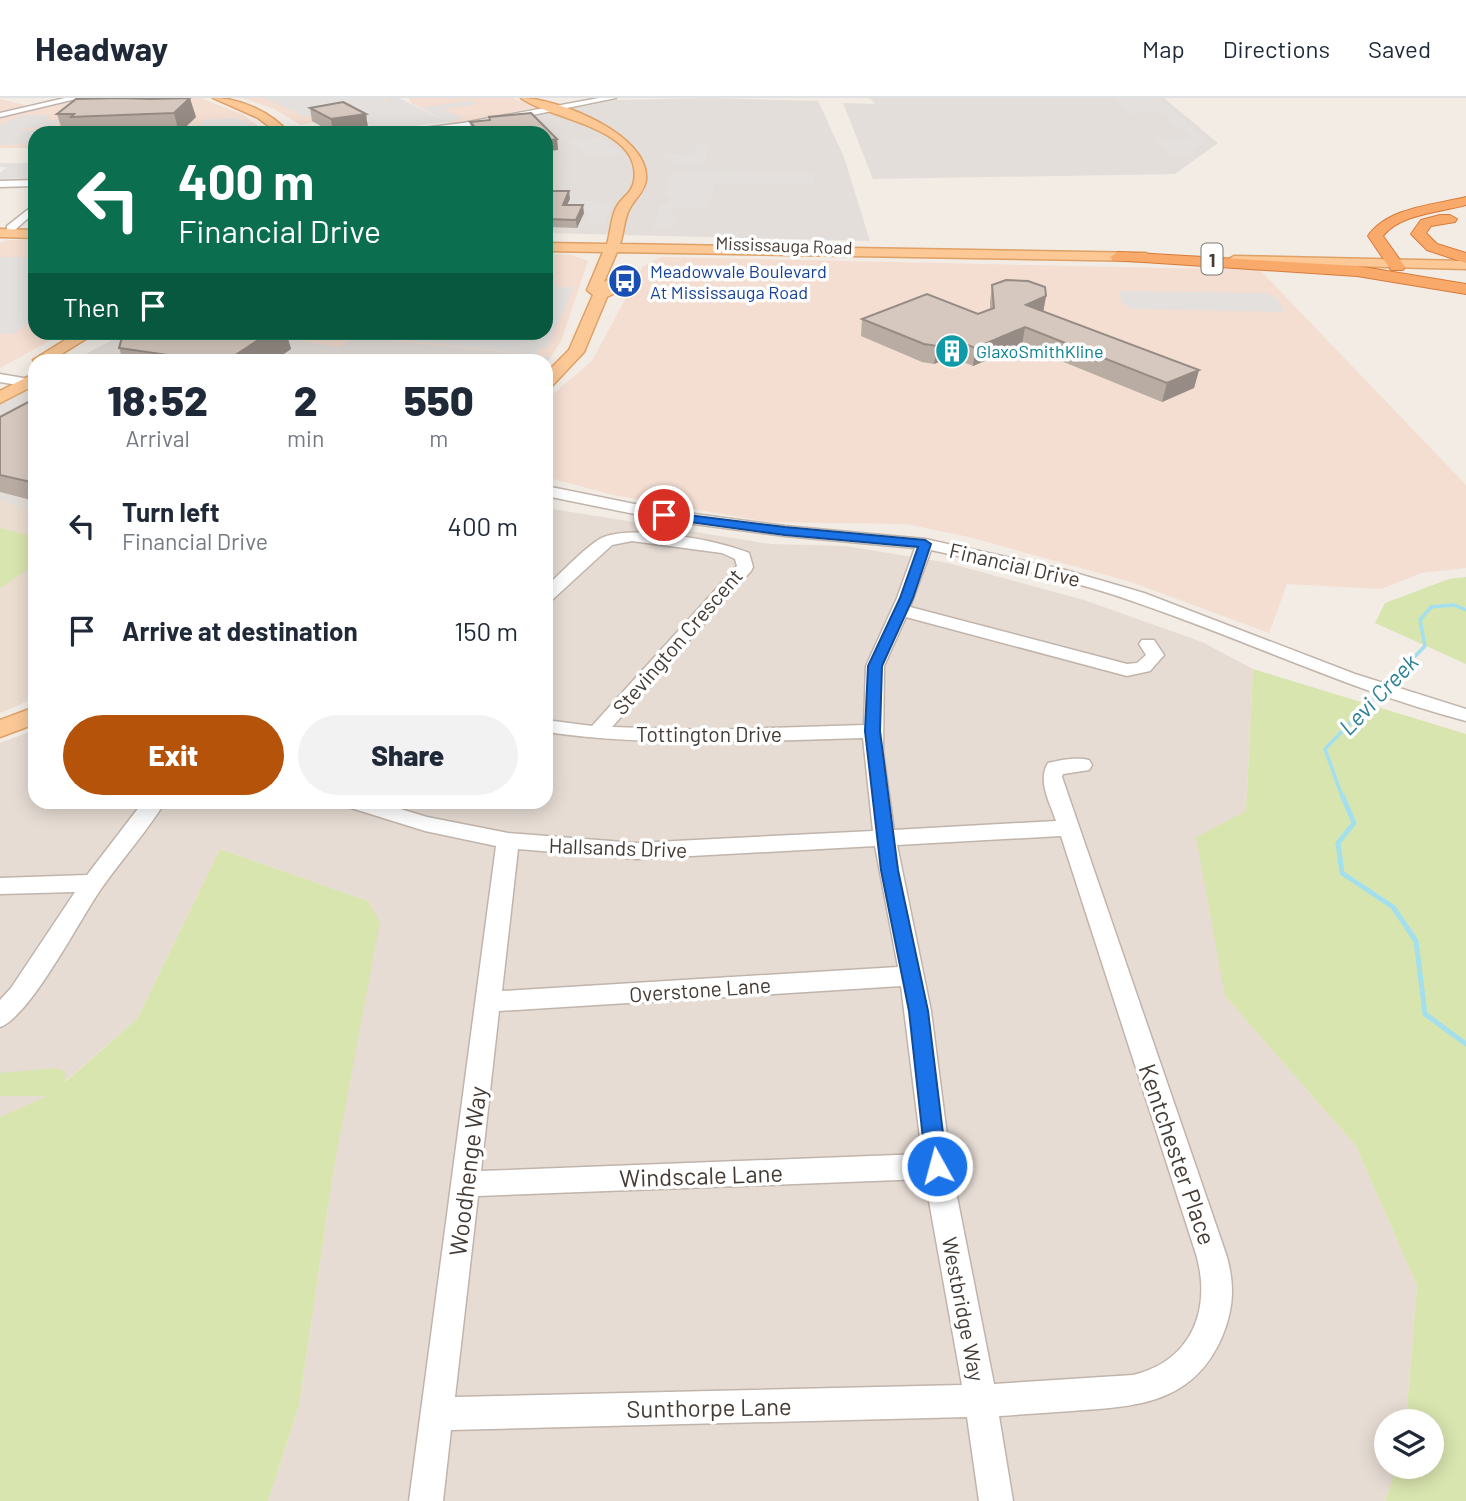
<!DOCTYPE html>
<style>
:root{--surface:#fff;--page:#f2f2f3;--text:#1f2937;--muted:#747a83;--line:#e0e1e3;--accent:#b45309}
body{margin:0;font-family:Barlow,sans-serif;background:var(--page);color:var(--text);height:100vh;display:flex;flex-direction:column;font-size:26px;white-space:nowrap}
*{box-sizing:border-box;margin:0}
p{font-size:23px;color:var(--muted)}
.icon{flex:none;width:38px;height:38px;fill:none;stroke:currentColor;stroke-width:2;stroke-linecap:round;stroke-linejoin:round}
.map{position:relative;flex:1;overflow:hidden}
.side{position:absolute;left:28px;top:256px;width:525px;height:455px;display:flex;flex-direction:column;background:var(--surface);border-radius:21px;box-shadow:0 4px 18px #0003}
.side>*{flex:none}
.hud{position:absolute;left:28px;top:28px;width:525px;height:214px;border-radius:21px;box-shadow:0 4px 18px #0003;background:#0b6e4f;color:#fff;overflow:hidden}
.buttons{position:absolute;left:1374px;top:1311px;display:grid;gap:14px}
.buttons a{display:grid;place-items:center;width:70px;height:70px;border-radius:50%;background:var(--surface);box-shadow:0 4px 18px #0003;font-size:35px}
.pin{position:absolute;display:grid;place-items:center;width:60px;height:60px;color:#fff;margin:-30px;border:4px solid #fff;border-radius:50%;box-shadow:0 2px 7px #0007}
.me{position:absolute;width:77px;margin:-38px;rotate:353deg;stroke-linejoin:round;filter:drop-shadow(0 0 5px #0008)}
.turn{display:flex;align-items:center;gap:24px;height:147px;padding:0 35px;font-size:32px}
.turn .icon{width:91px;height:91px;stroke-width:2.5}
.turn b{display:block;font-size:49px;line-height:60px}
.then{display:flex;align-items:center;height:66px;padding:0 35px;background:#0003;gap:14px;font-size:26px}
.eta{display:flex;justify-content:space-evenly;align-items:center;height:119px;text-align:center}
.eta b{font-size:42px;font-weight:800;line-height:49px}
.primary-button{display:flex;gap:14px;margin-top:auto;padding:14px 35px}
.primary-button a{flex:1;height:80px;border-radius:42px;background:var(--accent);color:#fff;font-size:28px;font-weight:800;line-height:80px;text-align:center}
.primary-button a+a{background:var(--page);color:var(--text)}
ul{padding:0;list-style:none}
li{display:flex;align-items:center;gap:21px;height:105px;padding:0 35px}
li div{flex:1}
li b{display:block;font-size:26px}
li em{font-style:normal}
header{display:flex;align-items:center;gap:42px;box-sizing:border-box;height:98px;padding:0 35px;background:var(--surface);border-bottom:2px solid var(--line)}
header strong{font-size:33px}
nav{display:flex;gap:38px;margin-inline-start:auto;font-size:24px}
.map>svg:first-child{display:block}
.residential{fill:#e6dcd4}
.commercial{fill:#f4ddd1}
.industrial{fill:#e4deda}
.education{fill:#ebddd0}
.green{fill:#d9e5af}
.parking{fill:#e3e0de}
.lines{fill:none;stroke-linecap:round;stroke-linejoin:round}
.stream-far1{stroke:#a3dfed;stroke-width:3.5}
.stream{stroke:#a3dfed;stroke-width:5}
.minor-casing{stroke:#c0b4ab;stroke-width:3}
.major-casing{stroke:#dfa166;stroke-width:3}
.highway-casing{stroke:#d87b3a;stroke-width:2}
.minor{fill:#fff;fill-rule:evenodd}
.major{fill:#fbc896;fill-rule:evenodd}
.highway{fill:#f9aa6a;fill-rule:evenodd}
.wall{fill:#b8aca3}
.shaded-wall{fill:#968c85}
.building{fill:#d6c8be;stroke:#968c85;stroke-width:2}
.route{fill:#1a73e8;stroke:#114b97;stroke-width:2}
.labels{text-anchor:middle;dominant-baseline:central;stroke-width:7;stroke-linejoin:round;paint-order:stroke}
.far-street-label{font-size:18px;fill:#443b35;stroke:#fff}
.far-transit-label{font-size:18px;fill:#164399;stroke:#fff;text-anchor:start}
.far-culture-label{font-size:18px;fill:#0d838f;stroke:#fff;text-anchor:start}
.shield{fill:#fff;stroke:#7c7672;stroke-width:2}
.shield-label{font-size:19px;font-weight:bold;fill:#443b35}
.street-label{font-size:21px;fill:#443b35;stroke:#fff}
.water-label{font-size:23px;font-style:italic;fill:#2d8096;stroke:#fff}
.near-street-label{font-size:24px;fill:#443b35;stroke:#fff}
</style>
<header>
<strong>Headway</strong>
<nav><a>Map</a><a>Directions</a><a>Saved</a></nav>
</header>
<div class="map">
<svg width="1466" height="1403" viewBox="0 0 1466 1403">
<rect width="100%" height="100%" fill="#f2ece5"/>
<!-- residential -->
<path class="residential" d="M546 410 770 446 846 448 948 465 1084 502 1202 544 1253 571 1246 713 1225 898 1356 1048 1417 1188 1406 1323H1386V1368L1397 1369 1385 1403H268L299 1308 334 1069 368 803 220 751 137 921 48 998 0 1019V645L35 632V704H546Z"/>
<!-- commercial -->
<g class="commercial">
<path d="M92 0H200L242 16 268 35H35V50H0V1L24 7 20 11Z"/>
<path d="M243 0H394L397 5 301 27 274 11Z"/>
<path d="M409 0H513L537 9 452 26 411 5Z"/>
<path d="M7 142H35V234L64 235 0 270V145Z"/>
<path d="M546 156 572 157 588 163 562 241 551 259 358 239 341 249 239 235 546 234Z"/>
<path d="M661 159 1260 172 1466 387V470L1421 475 1381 491 1287 486 1269 535 1131 484 969 439 906 426 768 424 613 397 546 379V302L592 263 643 168Z"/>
</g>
<!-- industrial -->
<g class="industrial">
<path d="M710 0 818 3 844 59 870 143 546 135V35H416L479 28 616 2Z"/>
<path d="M870 0H1164L1218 45 1175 76 873 81 843 5 875 6Z"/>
<path d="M128 234H239L340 249 358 239 551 259 546 265V262H74Z"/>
<path d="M20 292 35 295V413L0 403V306Z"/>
</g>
<!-- education -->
<path class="education" d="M0 403 35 413V600L0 615Z"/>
<!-- green -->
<g class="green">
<path d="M0 430 35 439V467L0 490Z"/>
<path d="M1466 479V566L1375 525 1385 505 1449 481Z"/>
<path d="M1253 571 1466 636V1403H1385L1397 1369 1432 1368V1323H1406L1417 1188 1356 1048 1225 898 1196 739 1246 713Z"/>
<path d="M220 751 368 803 380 824 334 1069 299 1308 268 1403H0V1019L47 998H0V975L56 970 66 974 65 984 137 921Z"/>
</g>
<!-- parking -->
<g class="parking">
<path d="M264 0H383V3H390L386 0H399L446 23 421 9 472 3 479 6 443 11 463 20 448 24 378 32 364 24 369 22 354 9 307 19Z"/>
<path d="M1159 0 1208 43H1203L1206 46 1196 47 1197 49H1193L1194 56H1189L1190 58H1172L1153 41 1172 42 1191 39 1165 19 1169 18 1164 15 1138 13 1141 16H1130L1114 1Z"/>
<path d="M22 17H46L50 18 45 23 61 22 48 30 35 29 16 32 62 33 35 35 33 46 0 47V27Z"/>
<path d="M236 20 249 25 260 35H182L185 32 195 31 205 22Z"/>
<path d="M602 39 612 46 592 50 613 48 623 56 587 58 568 43Z"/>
<path d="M697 45H710L705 65 700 67 667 66 673 61 662 59 663 56 693 57Z"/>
<path d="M0 65H35V80L0 81V75L7 69H0Z"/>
<path d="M691 73 814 76 813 86 715 85 708 110 674 109 671 117 677 120 673 128 653 130 661 106H666L670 100 664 99 671 75H689Z"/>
<path d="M579 102 598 103 597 106 613 104 604 127 586 126 590 114H565L569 106H578Z"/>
<path d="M0 159H35V220L14 236H0Z"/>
<path d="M553 189H574L547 250H540L537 257 361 237H323L324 234H441L437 241 444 243 449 235H504L499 239 503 240 507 235 546 234V204Z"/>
<path d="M1118 193 1264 195 1278 201 1284 214 1130 211 1129 208 1123 207Z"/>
</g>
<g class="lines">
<!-- stream-far1 -->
<path class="stream-far1" d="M1343 701 1325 651 1425 548 1420 522 1431 509 1454 507 1466 512"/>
<!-- stream -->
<path class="stream" d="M1343 699 1354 725 1338 745 1342 775 1393 809 1416 843 1425 916 1466 946"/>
<!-- minor casing -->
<g class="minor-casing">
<g id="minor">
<path d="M65 0H80L0 19V15Z"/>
<path d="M599 0H616L463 31 383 35 463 25Z"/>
<path d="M35 82V88L0 89V83Z"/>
<path d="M35 106V114L15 132H7V128Z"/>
<path d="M0 276 35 282V290L0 284Z"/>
<path d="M546 388 664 412 785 428 925 441 1065 472 1144 495 1355 576 1466 611V623C1351 593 1244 541 1132 503 1066 480 998 467 931 452L910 509 1127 566 1137 565 1146 557 1139 546 1142 542H1154L1164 557 1150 573 1127 578 906 519 884 568 883 654 894 732 1056 723C1050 705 1037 683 1048 665 1060 662 1077 659 1089 662L1092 667 1089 672 1063 676 1062 679 1226 1156C1235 1186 1234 1210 1222 1239 1195 1301 1145 1308 1085 1312 1056 1314 1028 1316 999 1318L1013 1403H979L967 1319 451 1332 443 1403H409L496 748 425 733 348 709 344 704H377L427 719 508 735 636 745 873 733 863 640C757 643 652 649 546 634V622L592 628 737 468 735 461 722 455 632 443 612 447 552 502 546 503V489C559 477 590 444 604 439 636 427 717 442 749 455L753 469 751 473 612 629 709 632 864 627 866 568 897 500 915 450 785 438 664 422 546 398ZM1061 738 1196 1156C1212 1211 1192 1263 1133 1277L994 1286 951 1068 931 913 897 747ZM875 748 898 869 502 893 518 751 636 761ZM901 888 922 1056 481 1073 499 913ZM925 1081 962 1287 455 1299 478 1098Z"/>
<path d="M143 704H165C146 735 121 762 101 791 80 821 30 919 0 929V902L11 890 75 794 0 796V780L87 777Z"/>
</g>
</g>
<!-- major casing -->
<g class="major-casing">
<g id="major">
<path d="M213 0C240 0 271 14 289 35H278L258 20Z"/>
<path d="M521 0C557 0 651 37 646 82 644 95 635 100 630 110 624 120 624 135 620 146L1146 155 1153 159 1146 163 617 154 604 184 611 181 618 185 613 196 607 199 584 254 552 288 546 289V275L569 252 593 197 587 192 603 154 546 153V145L607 146C611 134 611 115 619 105 625 97 632 94 634 83 643 29 550 22 521 0Z"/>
<path d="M0 131 35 132V140L0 139Z"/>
<path d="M1234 158 1466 163V171L1229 165 1227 162Z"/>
<path d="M78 234H97L52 262H35V265L33 262Z"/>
<path d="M35 275V287L0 305V293Z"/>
<path d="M35 609V626L0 639V622Z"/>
</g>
</g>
<!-- highway casing -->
<g class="highway-casing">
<g id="highway">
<path d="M1466 99V107C1441 114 1400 116 1383 138L1405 169 1403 172H1391L1368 138C1388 109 1434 107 1466 99Z"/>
<path d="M1440 117H1450L1457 121 1455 124 1431 128 1426 135 1437 146 1466 155V165L1427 152 1411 136 1421 122Z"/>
<path d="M1118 154 1357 168 1466 186V196L1357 178 1113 162 1110 159Z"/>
</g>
</g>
<!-- minor -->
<use href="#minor" class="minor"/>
<!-- major -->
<use href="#major" class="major"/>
<!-- highway -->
<use href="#highway" class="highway"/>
</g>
<!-- wall -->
<g class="wall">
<path d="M117 1 196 19 180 35H63L57 16Z"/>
<path d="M310 10 366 16 368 30 333 35 312 23Z"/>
<path d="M531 15 557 41 558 52 546 53V35H472L470 24 489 22V19Z"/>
<path d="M546 93 570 101 567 107 584 115 577 130 546 129Z"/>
<path d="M992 187 1046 198 1043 214 1199 272 1194 290 1162 304 1022 247 973 268 951 259 934 266 922 264 861 238 862 221 978 216 990 211V204Z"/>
<path d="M126 234H286L291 251 275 262H123L119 250Z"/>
<path d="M35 302V403L0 394V319Z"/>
</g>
<!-- shaded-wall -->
<g class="shaded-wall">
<path d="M190 0 196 19 179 35 174 15Z"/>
<path d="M366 16 368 30 333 35 331 21Z"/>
<path d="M557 41 558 52 546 53V43Z"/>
<path d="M569 93 570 101 563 114V107Z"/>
<path d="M583 107 584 115 577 130 576 122Z"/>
<path d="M1046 198 1043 215 1026 207Z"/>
<path d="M1025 229 1022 247 973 268 975 250Z"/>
<path d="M270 234H286L291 251 275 262H228Z"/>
<path d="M953 241 951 259 934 266 937 248Z"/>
<path d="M1199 272 1194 290 1162 304 1167 285Z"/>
</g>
<!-- building -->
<g class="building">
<path d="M121 0 149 1 190 0 174 15 71 19 74 16H57L76 1Z"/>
<path d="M343 4 366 16 331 21 310 10Z"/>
<path d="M531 15 557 41 546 43V35H529L528 34 480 35 470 24 490 22 489 19Z"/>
<path d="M546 93H569L563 107H583L576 122 546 121Z"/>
<path d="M1006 182 1028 183 1045 189 1046 198 1026 207 1199 272 1167 285 1025 229 975 250 953 241 937 248 924 246 862 221 927 196 978 216 994 210 992 187Z"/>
<path d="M126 234H270L228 262H202L119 250 123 236Z"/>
<path d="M32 302H35V385L0 377V319Z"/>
</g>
<!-- route -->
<path class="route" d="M664 414 785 429 925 442 931 446 913 500 882 568 880 633 898 772 928 913 947 1068 944 1075 937 1078 929 1075 926 1068 909 913 881 772 865 633 868 568 900 500 918 449 785 437 660 420V415Z"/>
<!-- icons -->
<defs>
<g id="bus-disc" transform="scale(1.75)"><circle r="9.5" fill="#1a4fb4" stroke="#fff"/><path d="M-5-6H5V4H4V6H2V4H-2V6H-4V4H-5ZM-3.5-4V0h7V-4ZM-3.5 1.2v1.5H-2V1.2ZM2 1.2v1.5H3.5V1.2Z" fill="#fff"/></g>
<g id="building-disc" transform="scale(1.75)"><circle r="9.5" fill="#0f9aa8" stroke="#fff"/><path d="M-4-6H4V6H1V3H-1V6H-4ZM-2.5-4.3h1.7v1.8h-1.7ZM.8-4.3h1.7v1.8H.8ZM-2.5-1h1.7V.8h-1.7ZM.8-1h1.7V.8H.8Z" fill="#fff"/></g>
</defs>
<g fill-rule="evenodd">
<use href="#bus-disc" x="625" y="183"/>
<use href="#building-disc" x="952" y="253"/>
</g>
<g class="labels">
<!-- far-street labels -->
<g class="far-street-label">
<text transform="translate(784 147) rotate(2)">Mississauga Road</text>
</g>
<!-- far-transit labels -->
<g class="far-transit-label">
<text x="650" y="173">Meadowvale Boulevard<tspan x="650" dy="21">At Mississauga Road</tspan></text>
</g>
<!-- far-culture labels -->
<g class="far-culture-label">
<text x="976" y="253">GlaxoSmithKline</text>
</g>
<!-- shield labels -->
<rect class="shield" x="1201.5" y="145.5" width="21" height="31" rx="5"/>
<g class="shield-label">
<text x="1212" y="161">1</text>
</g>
<!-- street labels -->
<g class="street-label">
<text transform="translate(1015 466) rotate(13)">Financial Drive</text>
<text transform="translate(677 543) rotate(-49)">Stevington Crescent</text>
<text x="709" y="635">Tottington Drive</text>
<text transform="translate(618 749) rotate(2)">Hallsands Drive</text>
<text transform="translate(700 891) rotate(-4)">Overstone Lane</text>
<text transform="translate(964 1211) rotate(79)">Westbridge Way</text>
</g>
<!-- water labels -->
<g class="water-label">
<text transform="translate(1378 596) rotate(-46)">Levi Creek</text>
</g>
<!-- near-street labels -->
<g class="near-street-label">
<text transform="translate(1178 1056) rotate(71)">Kentchester Place</text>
<text transform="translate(467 1073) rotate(-83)">Woodhenge Way</text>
<text transform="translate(701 1077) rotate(-2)">Windscale Lane</text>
<text transform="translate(709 1309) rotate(-1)">Sunthorpe Lane</text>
</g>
</g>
</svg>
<div class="buttons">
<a><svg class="icon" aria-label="layers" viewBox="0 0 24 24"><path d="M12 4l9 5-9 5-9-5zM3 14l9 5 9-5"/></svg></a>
</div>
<div class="pin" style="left:664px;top:417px;background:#d93025"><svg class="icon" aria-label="arrive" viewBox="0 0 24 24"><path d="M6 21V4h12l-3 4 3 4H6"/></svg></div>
<svg class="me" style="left:937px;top:1068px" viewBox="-20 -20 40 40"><circle r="17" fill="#1a73e8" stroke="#fff" stroke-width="3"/><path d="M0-11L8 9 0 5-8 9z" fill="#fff"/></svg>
<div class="hud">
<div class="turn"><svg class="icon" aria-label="left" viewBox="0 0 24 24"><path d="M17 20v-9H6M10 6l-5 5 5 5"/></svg><div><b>400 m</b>Financial Drive</div></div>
<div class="then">Then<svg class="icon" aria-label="arrive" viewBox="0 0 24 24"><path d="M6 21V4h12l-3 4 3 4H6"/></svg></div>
</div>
<section class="side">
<div class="eta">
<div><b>18:52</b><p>Arrival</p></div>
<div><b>2</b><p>min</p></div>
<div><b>550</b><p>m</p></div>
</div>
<ul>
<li><svg class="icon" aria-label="left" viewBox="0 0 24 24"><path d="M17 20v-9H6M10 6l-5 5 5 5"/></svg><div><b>Turn left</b><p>Financial Drive</p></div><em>400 m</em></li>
<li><svg class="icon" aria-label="arrive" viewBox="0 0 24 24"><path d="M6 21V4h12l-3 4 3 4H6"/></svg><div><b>Arrive at destination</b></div><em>150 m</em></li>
</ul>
<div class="primary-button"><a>Exit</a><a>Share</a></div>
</section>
</div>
